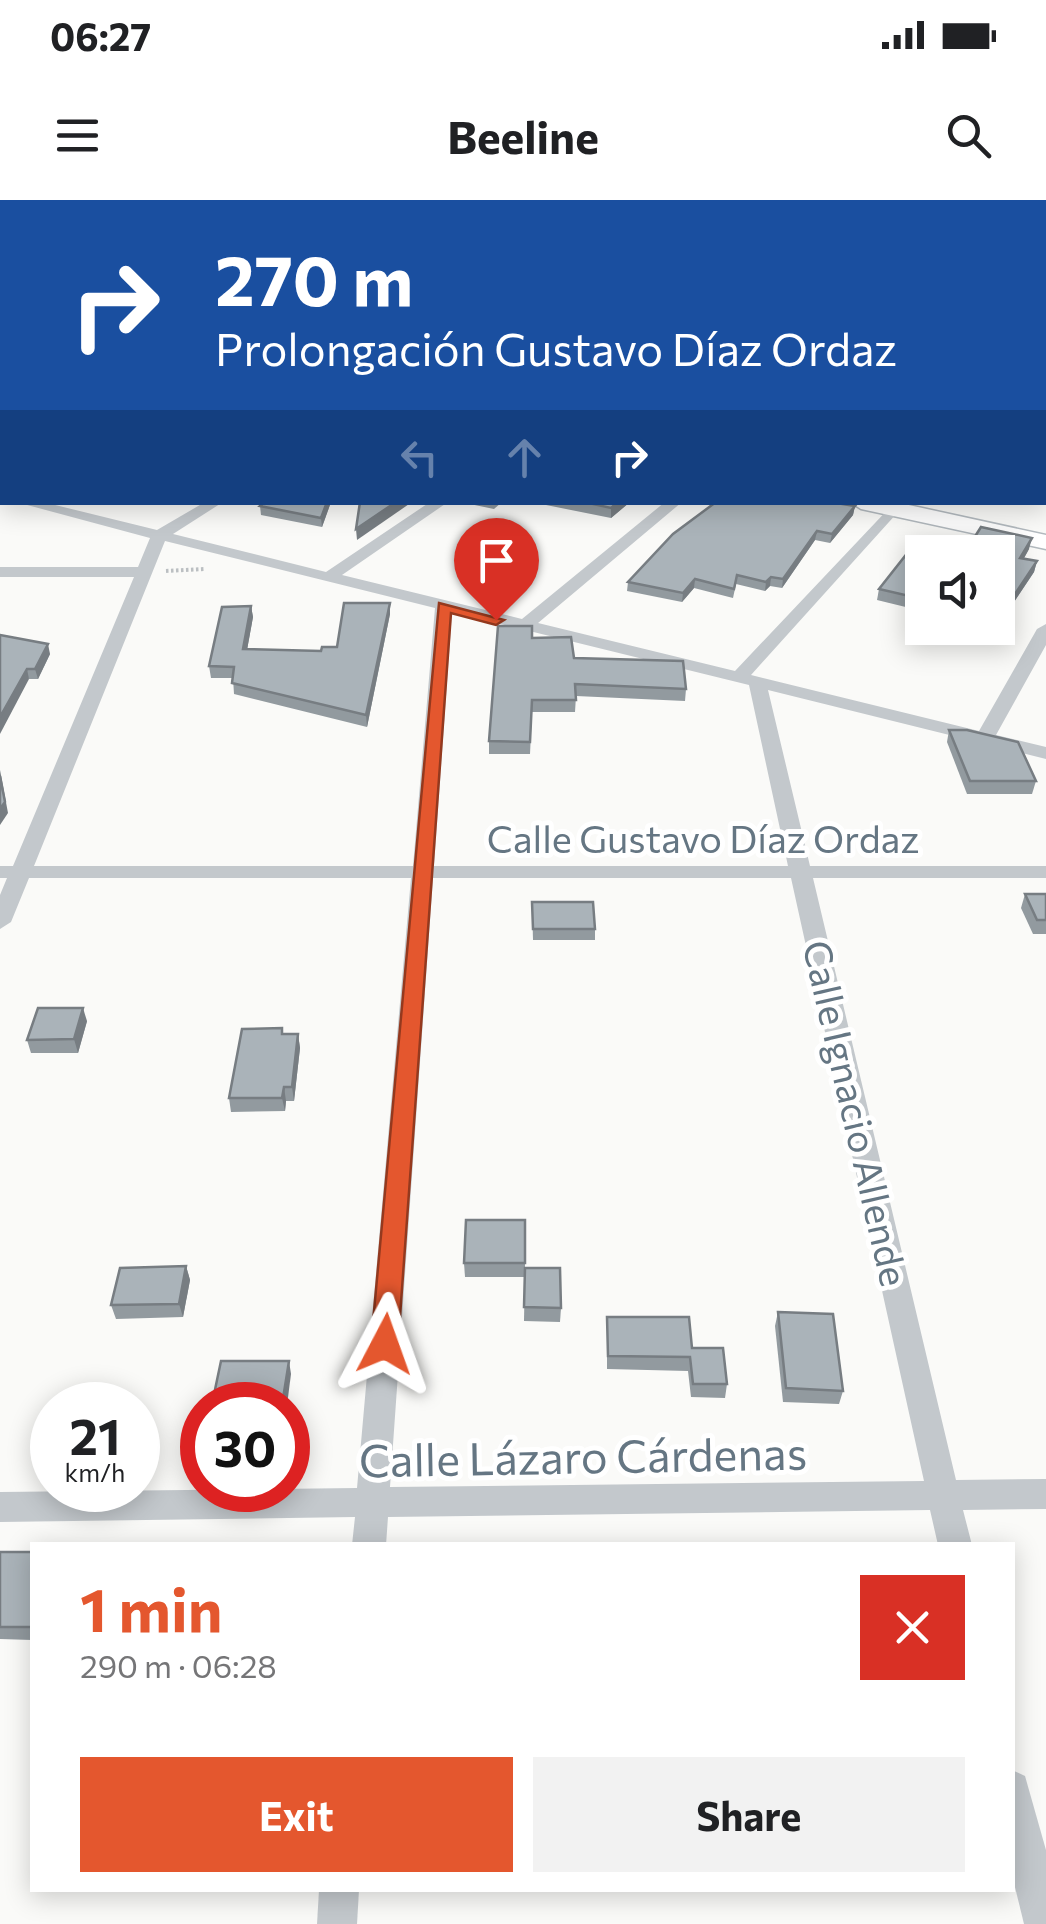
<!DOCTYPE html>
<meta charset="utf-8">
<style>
:root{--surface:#fff;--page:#f2f2f2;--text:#202124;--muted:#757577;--accent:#e4572e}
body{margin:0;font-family:Commissioner,sans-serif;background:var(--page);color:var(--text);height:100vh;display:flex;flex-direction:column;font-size:38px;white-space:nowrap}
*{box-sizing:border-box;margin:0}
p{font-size:32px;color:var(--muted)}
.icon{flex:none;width:55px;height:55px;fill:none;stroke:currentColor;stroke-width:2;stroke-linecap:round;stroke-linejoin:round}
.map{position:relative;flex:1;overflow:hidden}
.details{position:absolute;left:30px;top:1342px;width:985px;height:350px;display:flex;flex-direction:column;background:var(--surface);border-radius:0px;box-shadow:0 5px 25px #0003}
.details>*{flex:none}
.banner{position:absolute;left:0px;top:0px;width:1048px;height:305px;box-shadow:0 5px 25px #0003;background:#1a4fa0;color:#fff;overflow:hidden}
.buttons{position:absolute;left:905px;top:335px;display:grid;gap:20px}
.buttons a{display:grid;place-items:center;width:110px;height:110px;border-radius:0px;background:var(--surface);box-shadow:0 5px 25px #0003;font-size:50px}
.speed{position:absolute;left:30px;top:1182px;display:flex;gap:20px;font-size:50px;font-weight:700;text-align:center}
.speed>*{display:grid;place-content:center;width:130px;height:130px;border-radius:50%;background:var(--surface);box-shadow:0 5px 25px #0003;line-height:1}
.speed small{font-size:25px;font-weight:400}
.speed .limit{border:15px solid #d22;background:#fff;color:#111}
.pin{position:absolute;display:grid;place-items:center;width:85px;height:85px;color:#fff;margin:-102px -42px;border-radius:50% 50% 50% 0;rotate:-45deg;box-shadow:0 0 10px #0007}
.pin .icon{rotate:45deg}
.me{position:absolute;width:110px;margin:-55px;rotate:4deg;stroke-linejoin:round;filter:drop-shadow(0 0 8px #0008)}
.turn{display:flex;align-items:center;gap:35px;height:210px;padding:0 50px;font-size:45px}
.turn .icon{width:130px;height:130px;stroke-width:2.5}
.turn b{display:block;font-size:70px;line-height:85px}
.lanes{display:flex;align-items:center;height:95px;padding:0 50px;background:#0003;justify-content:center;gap:50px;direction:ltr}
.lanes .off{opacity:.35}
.round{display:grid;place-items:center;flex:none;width:105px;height:105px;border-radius:0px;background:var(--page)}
.summary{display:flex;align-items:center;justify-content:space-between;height:170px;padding:0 50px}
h1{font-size:60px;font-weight:700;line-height:75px;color:var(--accent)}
.action{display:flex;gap:20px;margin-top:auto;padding:20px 50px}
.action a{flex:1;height:115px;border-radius:0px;background:var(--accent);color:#fff;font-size:40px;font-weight:700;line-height:115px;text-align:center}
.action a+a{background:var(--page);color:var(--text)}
.status{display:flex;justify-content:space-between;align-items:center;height:70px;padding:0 50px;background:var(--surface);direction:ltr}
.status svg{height:28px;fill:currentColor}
header{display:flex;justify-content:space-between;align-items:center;height:130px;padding:0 50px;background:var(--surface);font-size:45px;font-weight:700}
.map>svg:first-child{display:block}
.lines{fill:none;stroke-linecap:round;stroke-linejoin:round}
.secondary-casing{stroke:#b3babf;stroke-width:3}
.path{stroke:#bbbfc2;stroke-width:4;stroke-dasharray:2.5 2.5;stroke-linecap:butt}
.street{fill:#c3c8cc;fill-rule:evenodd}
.secondary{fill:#fff;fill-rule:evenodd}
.wall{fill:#929a9f}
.shaded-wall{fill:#777d82}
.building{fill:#aab3b9;stroke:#777d82;stroke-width:2.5}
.route{fill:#e4572e;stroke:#94391e;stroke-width:2.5}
.labels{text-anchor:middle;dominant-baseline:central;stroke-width:10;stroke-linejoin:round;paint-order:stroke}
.street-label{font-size:38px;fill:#657683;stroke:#fff}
.near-street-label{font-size:45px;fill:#657683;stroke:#fff}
</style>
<div class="status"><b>06:27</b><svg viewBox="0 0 49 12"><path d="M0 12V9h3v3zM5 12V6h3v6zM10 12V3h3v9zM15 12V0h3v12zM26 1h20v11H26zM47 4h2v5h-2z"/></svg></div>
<header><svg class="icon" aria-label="menu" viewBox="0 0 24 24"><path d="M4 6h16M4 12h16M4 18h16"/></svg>Beeline<svg class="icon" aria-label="search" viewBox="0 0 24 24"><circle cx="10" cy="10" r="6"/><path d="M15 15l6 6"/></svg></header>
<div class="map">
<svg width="1046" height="1724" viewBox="0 0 1046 1724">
<rect width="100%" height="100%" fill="#fafaf8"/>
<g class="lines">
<!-- secondary casing -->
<g class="secondary-casing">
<g id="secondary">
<path d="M0 99 2 100V110H0Z"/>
<path d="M2 191V203L0 204V192Z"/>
<path d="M850 302H895L1046 335V349L861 309Z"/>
</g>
</g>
<!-- path -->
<path class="path" d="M166 371 204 369"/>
<!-- street -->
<g class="street">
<path d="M984 0H1046V4L988 2Z"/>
<rect x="1045" y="21" width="1" height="6"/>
<rect x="1045" y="62" width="1" height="7"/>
<rect x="0" y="293" width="2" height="8"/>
<path d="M16 302H43L157 330 205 302H223L173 334 326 372 430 302H448L342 375 522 419 665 302H682L538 423 735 471 893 304 898 306V312L751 475 979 531 1037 429 1046 424V445L996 535 1046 547V559L768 490 810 666H1046V678H813L956 1280 1046 1279V1309L963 1310 972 1345H938L930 1310 388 1317 386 1345H352L355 1317 0 1322V1292L357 1288 411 678H29L11 722 0 729V695L7 678H0V666H13L134 377H0V367H138L150 338ZM165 341 435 408 413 666H34ZM452 412 749 485 788 666H434ZM433 678H791L924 1281 390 1287Z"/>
<path d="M1012 1570 1025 1576 1046 1650V1724H1024L1012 1675Z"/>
<path d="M319 1690H359L357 1724H317Z"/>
</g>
<!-- secondary -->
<use href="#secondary" class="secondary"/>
</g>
<!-- wall -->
<g class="wall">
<path d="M747 0H1001L1000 2H744Z"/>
<path d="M265 302H331L322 327 261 315 260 306Z"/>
<path d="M460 302H502L494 309Z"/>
<path d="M531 302H630L611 318Z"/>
<path d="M855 306 853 315 830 343 815 340 782 388 770 386 765 391 736 384 733 398 694 388 682 402 627 391 628 382Z"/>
<path d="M969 346 1029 349 1024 358 1037 361 1034 372 1010 408 1006 426 999 425 998 427V352Z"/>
<path d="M922 354V411L877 400 879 389Z"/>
<path d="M390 403V414L367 527 234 494 233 478H211L209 466 251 406 253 417 247 450 321 451 337 447Z"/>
<path d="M943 428H997L987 442 942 432Z"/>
<path d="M0 435 50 454 38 479H29Z"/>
<path d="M532 438 574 458 686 489 685 501 576 496 575 512H532L530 554H489V541Z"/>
<path d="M949 530 1036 581 1032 594H967L947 542Z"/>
<path d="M1025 694H1046V734H1033L1021 708Z"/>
<path d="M532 702 595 729V740H533Z"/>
<path d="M87 821 78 853H31L27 840Z"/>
<path d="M282 828 283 834H298L300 848 294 901H286L285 911 231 912 229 898Z"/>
<path d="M525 1020V1077H465L464 1063Z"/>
<path d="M186 1066 190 1080 183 1117 116 1119 111 1105Z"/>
<path d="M525 1068 561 1108 560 1122 524 1121Z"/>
<path d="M778 1112 843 1191 839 1204 783 1202 775 1126Z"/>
<path d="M607 1117 692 1148 727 1184 725 1198 691 1197 688 1171 607 1169Z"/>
<path d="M0 1352H32V1440L0 1439Z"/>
</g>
<!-- shaded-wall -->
<g class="shaded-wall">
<path d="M327 302H331L322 327 321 318Z"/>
<path d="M396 302H412L357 340 356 329Z"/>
<path d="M618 302H630L611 318V308Z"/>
<path d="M855 306 853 315 830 343 832 334Z"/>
<path d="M817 331 815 340 782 388 783 379Z"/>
<path d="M1032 338 1029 349 1018 369 1020 358Z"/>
<path d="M1037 361 1034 372 1010 408 1013 397Z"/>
<path d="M771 377 770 386 765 391 766 382Z"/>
<path d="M695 379 694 388 682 402 683 393Z"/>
<path d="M390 403V414L367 527 366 515Z"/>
<path d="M251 406 253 417 245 461 243 449Z"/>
<path d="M992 428H997L987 442 990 431Z"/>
<path d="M48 444 50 454 38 479 35 469Z"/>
<path d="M27 469 29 479 0 534V517Z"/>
<path d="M0 570 8 613 0 625Z"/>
<path d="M83 808 87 821 78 853 74 839Z"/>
<path d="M298 834 300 848 294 901 292 887Z"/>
<path d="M284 887 286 901 285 911 282 898Z"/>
<path d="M186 1066 190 1080 183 1117 179 1104Z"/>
<path d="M289 1161 291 1174 287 1205H282Z"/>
</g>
<!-- building -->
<g class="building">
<path d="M13 0H257L274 2H3Z"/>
<path d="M747 0H898L895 2H744Z"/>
<path d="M935 0H999L997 2H956Z"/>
<path d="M0 1 2 3V70L0 71Z"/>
<rect x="1045" y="225" width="1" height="44"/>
<path d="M265 302H327L321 318 260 306Z"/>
<path d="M360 302H396L356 329Z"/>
<path d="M584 302H618L611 308Z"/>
<path d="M716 302H830L855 306 832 334 817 331 783 379 771 377 766 382 737 375 734 389 695 379 683 393 628 382 673 334Z"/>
<path d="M981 327 1032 338 1020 358 1037 361 1013 397 1008 415 1002 414 998 420V352H939L948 342 969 346Z"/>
<path d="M909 351 922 354V399L879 389Z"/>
<path d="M344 403H390L366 515 232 483 234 467 209 466 222 407 251 406 243 449 321 451 322 447H337Z"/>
<path d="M498 426H532V438L571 437 574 458 683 461 686 489 575 484 576 500H532L530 542 489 541Z"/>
<path d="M0 435 48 444 35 469H27L0 517Z"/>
<path d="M949 530H967L1018 542 1036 581H970Z"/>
<path d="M0 576 5 602 0 609Z"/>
<path d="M1025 694H1046V720H1037Z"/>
<path d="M532 702H593L595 729H533Z"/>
<path d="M38 808H83L74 839 27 840Z"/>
<path d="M282 828V834H298L292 887H284L282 898H229L242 829Z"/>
<path d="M466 1020H525V1063H464Z"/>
<path d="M186 1066 179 1104 111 1105 120 1068Z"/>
<path d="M525 1068H560L561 1108 524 1107Z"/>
<path d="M778 1112 833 1114 843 1191 786 1188Z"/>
<path d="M607 1117H689L692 1148H723L727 1184H693L690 1157 608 1156Z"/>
<path d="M221 1161H289L282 1205 212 1204Z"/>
<rect x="0" y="1352" width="32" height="75"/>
</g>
<!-- route -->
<path class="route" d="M439 403 504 420 496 425 451 413 398 1144 394 1152 385 1155 375 1152 371 1144Z"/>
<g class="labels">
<!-- street labels -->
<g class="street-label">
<text x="703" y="637">Calle Gustavo Díaz Ordaz</text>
<text transform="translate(857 913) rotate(77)">Calle Ignacio Allende</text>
</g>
<!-- near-street labels -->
<g class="near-street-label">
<text transform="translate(583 1255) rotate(-1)">Calle Lázaro Cárdenas</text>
</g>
</g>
</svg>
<div class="buttons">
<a><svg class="icon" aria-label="sound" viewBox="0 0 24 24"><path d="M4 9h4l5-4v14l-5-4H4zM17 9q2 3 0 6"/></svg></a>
</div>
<div class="speed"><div>21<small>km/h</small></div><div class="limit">30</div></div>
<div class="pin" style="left:496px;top:420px;background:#d93025"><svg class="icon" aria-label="arrive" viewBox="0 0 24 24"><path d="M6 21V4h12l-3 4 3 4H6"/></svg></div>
<svg class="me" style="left:385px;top:1144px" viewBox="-20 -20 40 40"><path d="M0-17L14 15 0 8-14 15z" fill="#e4572e" stroke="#fff" stroke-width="4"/></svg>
<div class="banner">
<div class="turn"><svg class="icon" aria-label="right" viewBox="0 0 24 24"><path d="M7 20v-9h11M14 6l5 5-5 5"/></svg><div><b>270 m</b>Prolongación Gustavo Díaz Ordaz</div></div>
<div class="lanes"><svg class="icon off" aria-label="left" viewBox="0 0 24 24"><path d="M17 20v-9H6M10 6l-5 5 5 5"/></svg><svg class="icon off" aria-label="ahead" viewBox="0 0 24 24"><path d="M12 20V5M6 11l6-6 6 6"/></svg><svg class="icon" aria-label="right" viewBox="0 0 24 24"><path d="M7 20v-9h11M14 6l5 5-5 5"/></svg></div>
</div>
<section class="details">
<div class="summary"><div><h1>1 min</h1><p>290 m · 06:28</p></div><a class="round" style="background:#d93025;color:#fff"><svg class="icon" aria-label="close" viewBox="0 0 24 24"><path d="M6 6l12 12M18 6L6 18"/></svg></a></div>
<div class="action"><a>Exit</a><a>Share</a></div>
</section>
</div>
